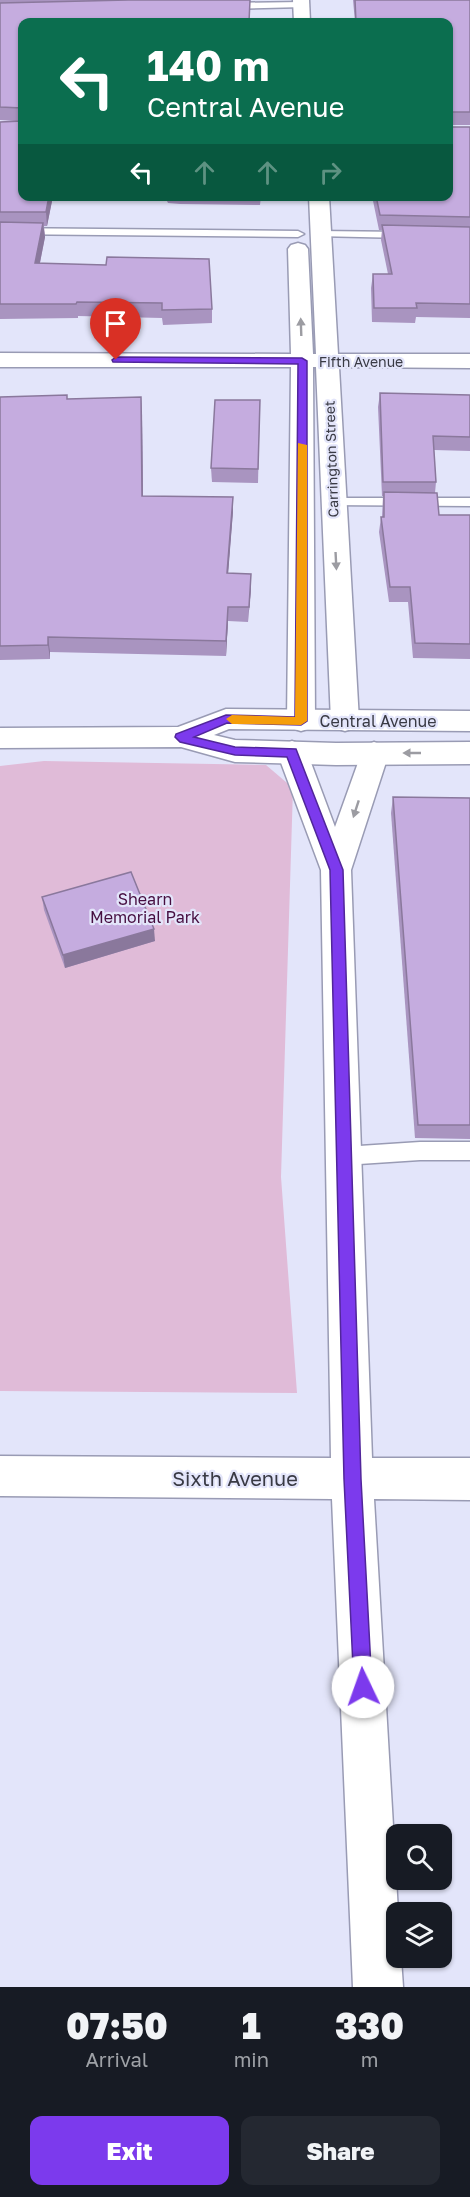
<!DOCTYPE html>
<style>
:root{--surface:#171b24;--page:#242831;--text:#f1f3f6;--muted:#9ea1a6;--accent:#7c3aed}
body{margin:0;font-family:"Golos Text",sans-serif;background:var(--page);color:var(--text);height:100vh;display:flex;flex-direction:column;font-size:22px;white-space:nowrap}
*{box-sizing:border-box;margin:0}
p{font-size:20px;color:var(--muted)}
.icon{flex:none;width:33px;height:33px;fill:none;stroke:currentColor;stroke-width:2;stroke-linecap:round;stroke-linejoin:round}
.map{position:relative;height:1987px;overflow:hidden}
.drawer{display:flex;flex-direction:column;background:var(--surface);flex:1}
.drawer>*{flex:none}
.guide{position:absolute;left:18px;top:18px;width:435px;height:183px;border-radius:12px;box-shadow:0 2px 4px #0004;background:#0b6e4f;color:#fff;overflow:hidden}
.controls{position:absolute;left:386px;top:1824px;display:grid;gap:12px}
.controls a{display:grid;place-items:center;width:66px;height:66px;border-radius:12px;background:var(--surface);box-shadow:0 2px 4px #0004;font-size:30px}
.pin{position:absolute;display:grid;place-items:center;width:51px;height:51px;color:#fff;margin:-62px -26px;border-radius:50% 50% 50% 0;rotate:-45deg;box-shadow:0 0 6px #0007}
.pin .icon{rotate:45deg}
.me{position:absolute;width:66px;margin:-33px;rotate:357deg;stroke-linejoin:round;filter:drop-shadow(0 0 4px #0008)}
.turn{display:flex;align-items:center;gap:21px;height:126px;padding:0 30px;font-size:27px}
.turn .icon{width:78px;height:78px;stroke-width:2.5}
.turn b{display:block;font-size:42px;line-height:51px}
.lanes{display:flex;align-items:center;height:57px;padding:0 30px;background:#0003;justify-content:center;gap:30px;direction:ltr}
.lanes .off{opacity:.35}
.eta{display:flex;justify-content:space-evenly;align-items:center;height:102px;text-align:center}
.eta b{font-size:36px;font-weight:800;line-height:42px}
.button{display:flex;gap:12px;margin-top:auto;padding:12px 30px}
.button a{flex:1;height:69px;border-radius:12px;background:var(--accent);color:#fff;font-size:24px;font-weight:800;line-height:69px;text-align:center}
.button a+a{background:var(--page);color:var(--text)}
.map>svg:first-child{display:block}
.green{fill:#e0bbd8}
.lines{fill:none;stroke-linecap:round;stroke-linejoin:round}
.service-casing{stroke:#999bb4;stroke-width:3}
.minor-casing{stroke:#999bb4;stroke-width:3}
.secondary-casing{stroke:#999bb4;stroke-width:3}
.service{fill:#fff;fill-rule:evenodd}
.minor{fill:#fff;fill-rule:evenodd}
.secondary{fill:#fff;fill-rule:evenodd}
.wall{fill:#a994c0}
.shaded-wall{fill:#8a789c}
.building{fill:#c5acdf;stroke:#8a789c;stroke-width:1.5}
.oneway{fill:#9c9ca2}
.route{fill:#7c3aed;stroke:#51269a;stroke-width:1.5}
.slow{fill:#f59e0b}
.labels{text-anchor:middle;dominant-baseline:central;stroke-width:4.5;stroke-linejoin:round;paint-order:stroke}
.far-street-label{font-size:14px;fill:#393a44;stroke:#e3e5fa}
.street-label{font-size:16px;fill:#393a44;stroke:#e3e5fa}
.park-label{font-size:16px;fill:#460e40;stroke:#e3e5fa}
.near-street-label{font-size:20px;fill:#393a44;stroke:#e3e5fa}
</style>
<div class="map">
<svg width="470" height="1987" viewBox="0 0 470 1987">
<rect width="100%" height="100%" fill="#e3e5fa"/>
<!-- green -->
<path class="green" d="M44 761 266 765 293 788 281 1177 297 1393 0 1391V766Z"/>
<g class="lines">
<!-- service casing -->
<g class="service-casing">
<g id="service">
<path d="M301 2 304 3V7L228 9 223 6 228 3Z"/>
<path d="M0 228 298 231 304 234 298 237 0 234Z"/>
<path d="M319 231 405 232 411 235 405 238 315 236V232Z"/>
<path d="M332 498H470V506L327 505 325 502 327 499Z"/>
<path d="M420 1142H470V1160H420L344 1165 337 1162 334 1156 337 1150 344 1147Z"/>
</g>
</g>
<!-- minor casing -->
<g class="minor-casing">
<g id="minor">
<path d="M293 0H309L310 22H294Z"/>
<path d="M309 196H329L338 354H470V368L339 367 359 721 355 728 345 731 335 728 331 721 316 367H313L315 721 311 728 301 731 291 728 287 721 291 367H0V353L291 354 288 249 291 245 298 243 305 245 308 249 313 354H316Z"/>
<path d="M292 741 302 745 307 752 335 827 364 746 374 742 384 746 389 753 351 870 372 1458H470V1500L374 1499 398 1912H396V1958H401L403 1987H353L332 1499 0 1496V1456L331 1458 321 870 277 752 282 745Z"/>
</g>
</g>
<!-- secondary casing -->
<g class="secondary-casing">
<path id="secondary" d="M226 709 470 711V731L229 729 214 735 235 740 336 743 470 742V764L336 765 235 762 181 747 0 748V728L178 727Z"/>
</g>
<!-- service -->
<use href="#service" class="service"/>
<!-- minor -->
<use href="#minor" class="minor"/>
<!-- secondary -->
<use href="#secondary" class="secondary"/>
</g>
<!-- wall -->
<g class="wall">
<path d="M0 0H262H250L22 196H261L260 205 180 204 168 203 167 201H52L47 226H44L45 237 40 263 212 309V323L163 325 162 318 78 316V318L0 319V122L14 121 0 120Z"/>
<path d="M353 0H470V125H448V22H355Z"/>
<path d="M470 127V318L416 317 415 323 372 322 371 288 373 274H388L381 240 382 230H379L372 196H448Z"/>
<path d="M380 393 470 395V451L434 450 436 482 435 493 439 515H470V659L413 658 408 602H389L379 532 381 517H382L383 496H382L378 407Z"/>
<path d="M0 397 67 399 142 411 143 496 233 511 228 573 251 588 248 622 228 621 226 656 50 652V659L0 660Z"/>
<path d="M260 400 258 483 212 482 211 468Z"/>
<path d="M393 797 470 798V1139L415 1138 391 813Z"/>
<path d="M42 897 155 941 65 968 44 910Z"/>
</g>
<!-- shaded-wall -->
<g class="shaded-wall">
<path d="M49 196H52V201L47 226 46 212Z"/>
<path d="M43 223 45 237 37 277 35 263Z"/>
<path d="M141 397 142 411 143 511 142 496Z"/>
<path d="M233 497V511L227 588V573Z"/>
<path d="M251 574V588L248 622 249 607Z"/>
<path d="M228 607V621L226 656V641Z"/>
<path d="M48 637 50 652V659L48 645Z"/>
<path d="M154 929 155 941 65 968 63 955Z"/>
</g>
<!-- building -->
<g class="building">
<path d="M128 0H250L249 22H22V196H49L46 212H0V122L22 121V108L0 107V3Z"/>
<path d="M355 0H470V112H448V22H356Z"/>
<path d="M448 127H470V217L380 215 376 196H448Z"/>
<path d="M0 222 43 223 35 263 106 265 107 257 209 259 212 309 162 310V303L77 302 76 304H0Z"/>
<path d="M382 225 470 227V304L416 303 417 308H374L373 274H392Z"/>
<path d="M380 393 470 395V437L433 436 436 482H383Z"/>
<path d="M67 395V399L141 397 142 496 233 497 227 573 251 574 249 607H228L226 641 48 637V645L0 646V397Z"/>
<path d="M215 400H260L258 469 211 468Z"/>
<path d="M384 492 437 493 439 515H470V644L415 643 410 587H390L381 517H384Z"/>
<path d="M393 797 470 798V1125H418Z"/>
<path d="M131 872 154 929 63 955 42 897Z"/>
</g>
<!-- one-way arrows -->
<defs><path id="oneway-solid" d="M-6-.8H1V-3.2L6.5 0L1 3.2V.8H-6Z" transform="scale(1.5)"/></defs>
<g class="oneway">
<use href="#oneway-solid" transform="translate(301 327) rotate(-92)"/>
<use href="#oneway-solid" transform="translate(336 561) rotate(87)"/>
<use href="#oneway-solid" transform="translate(412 753) rotate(180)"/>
<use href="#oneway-solid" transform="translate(356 809) rotate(108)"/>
</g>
<!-- route -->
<path class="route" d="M116 357 302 358 307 361V721L301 725 227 723 194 737 235 747 296 749 343 870 361 1479 372 1687 369 1693 363 1696 356 1693 354 1687 344 1479 330 870 287 757 235 755 180 742 175 737 176 734 226 715 295 717 298 364 113 362 112 360Z"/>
<!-- slow -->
<path class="slow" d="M298 443 307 445V721L301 725 232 724 226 719 232 715 295 717Z"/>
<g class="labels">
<!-- far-street labels -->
<g class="far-street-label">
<text x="361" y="361">Fifth Avenue</text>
<text transform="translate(331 459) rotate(-92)">Carrington Street</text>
</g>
<!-- street labels -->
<g class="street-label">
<text x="378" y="721">Central Avenue</text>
</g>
<!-- park labels -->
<g class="park-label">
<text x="145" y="899">Shearn<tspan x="145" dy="18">Memorial Park</tspan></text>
</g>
<!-- near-street labels -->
<g class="near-street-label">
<text x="235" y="1478">Sixth Avenue</text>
</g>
</g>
</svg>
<div class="controls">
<a><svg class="icon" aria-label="search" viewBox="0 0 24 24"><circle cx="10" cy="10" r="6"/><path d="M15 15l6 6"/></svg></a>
<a><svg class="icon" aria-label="layers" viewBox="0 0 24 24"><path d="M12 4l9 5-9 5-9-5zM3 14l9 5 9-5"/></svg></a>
</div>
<div class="pin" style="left:116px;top:360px;background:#d93025"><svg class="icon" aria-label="arrive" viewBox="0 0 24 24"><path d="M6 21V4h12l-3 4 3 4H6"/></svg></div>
<svg class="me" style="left:363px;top:1687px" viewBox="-20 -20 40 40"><circle r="19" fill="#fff"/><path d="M0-13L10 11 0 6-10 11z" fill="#7c3aed"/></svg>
<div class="guide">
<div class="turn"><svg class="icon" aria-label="left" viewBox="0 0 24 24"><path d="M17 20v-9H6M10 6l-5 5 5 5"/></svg><div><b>140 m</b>Central Avenue</div></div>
<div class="lanes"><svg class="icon" aria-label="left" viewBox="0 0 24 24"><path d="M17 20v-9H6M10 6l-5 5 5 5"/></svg><svg class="icon off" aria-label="ahead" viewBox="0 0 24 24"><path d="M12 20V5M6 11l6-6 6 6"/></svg><svg class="icon off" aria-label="ahead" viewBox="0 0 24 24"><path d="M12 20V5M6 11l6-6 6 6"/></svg><svg class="icon off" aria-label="right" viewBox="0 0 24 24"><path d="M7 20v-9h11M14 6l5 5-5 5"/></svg></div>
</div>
</div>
<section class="drawer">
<div class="eta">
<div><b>07:50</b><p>Arrival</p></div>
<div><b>1</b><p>min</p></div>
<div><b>330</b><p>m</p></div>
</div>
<div class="button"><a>Exit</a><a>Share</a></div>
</section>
